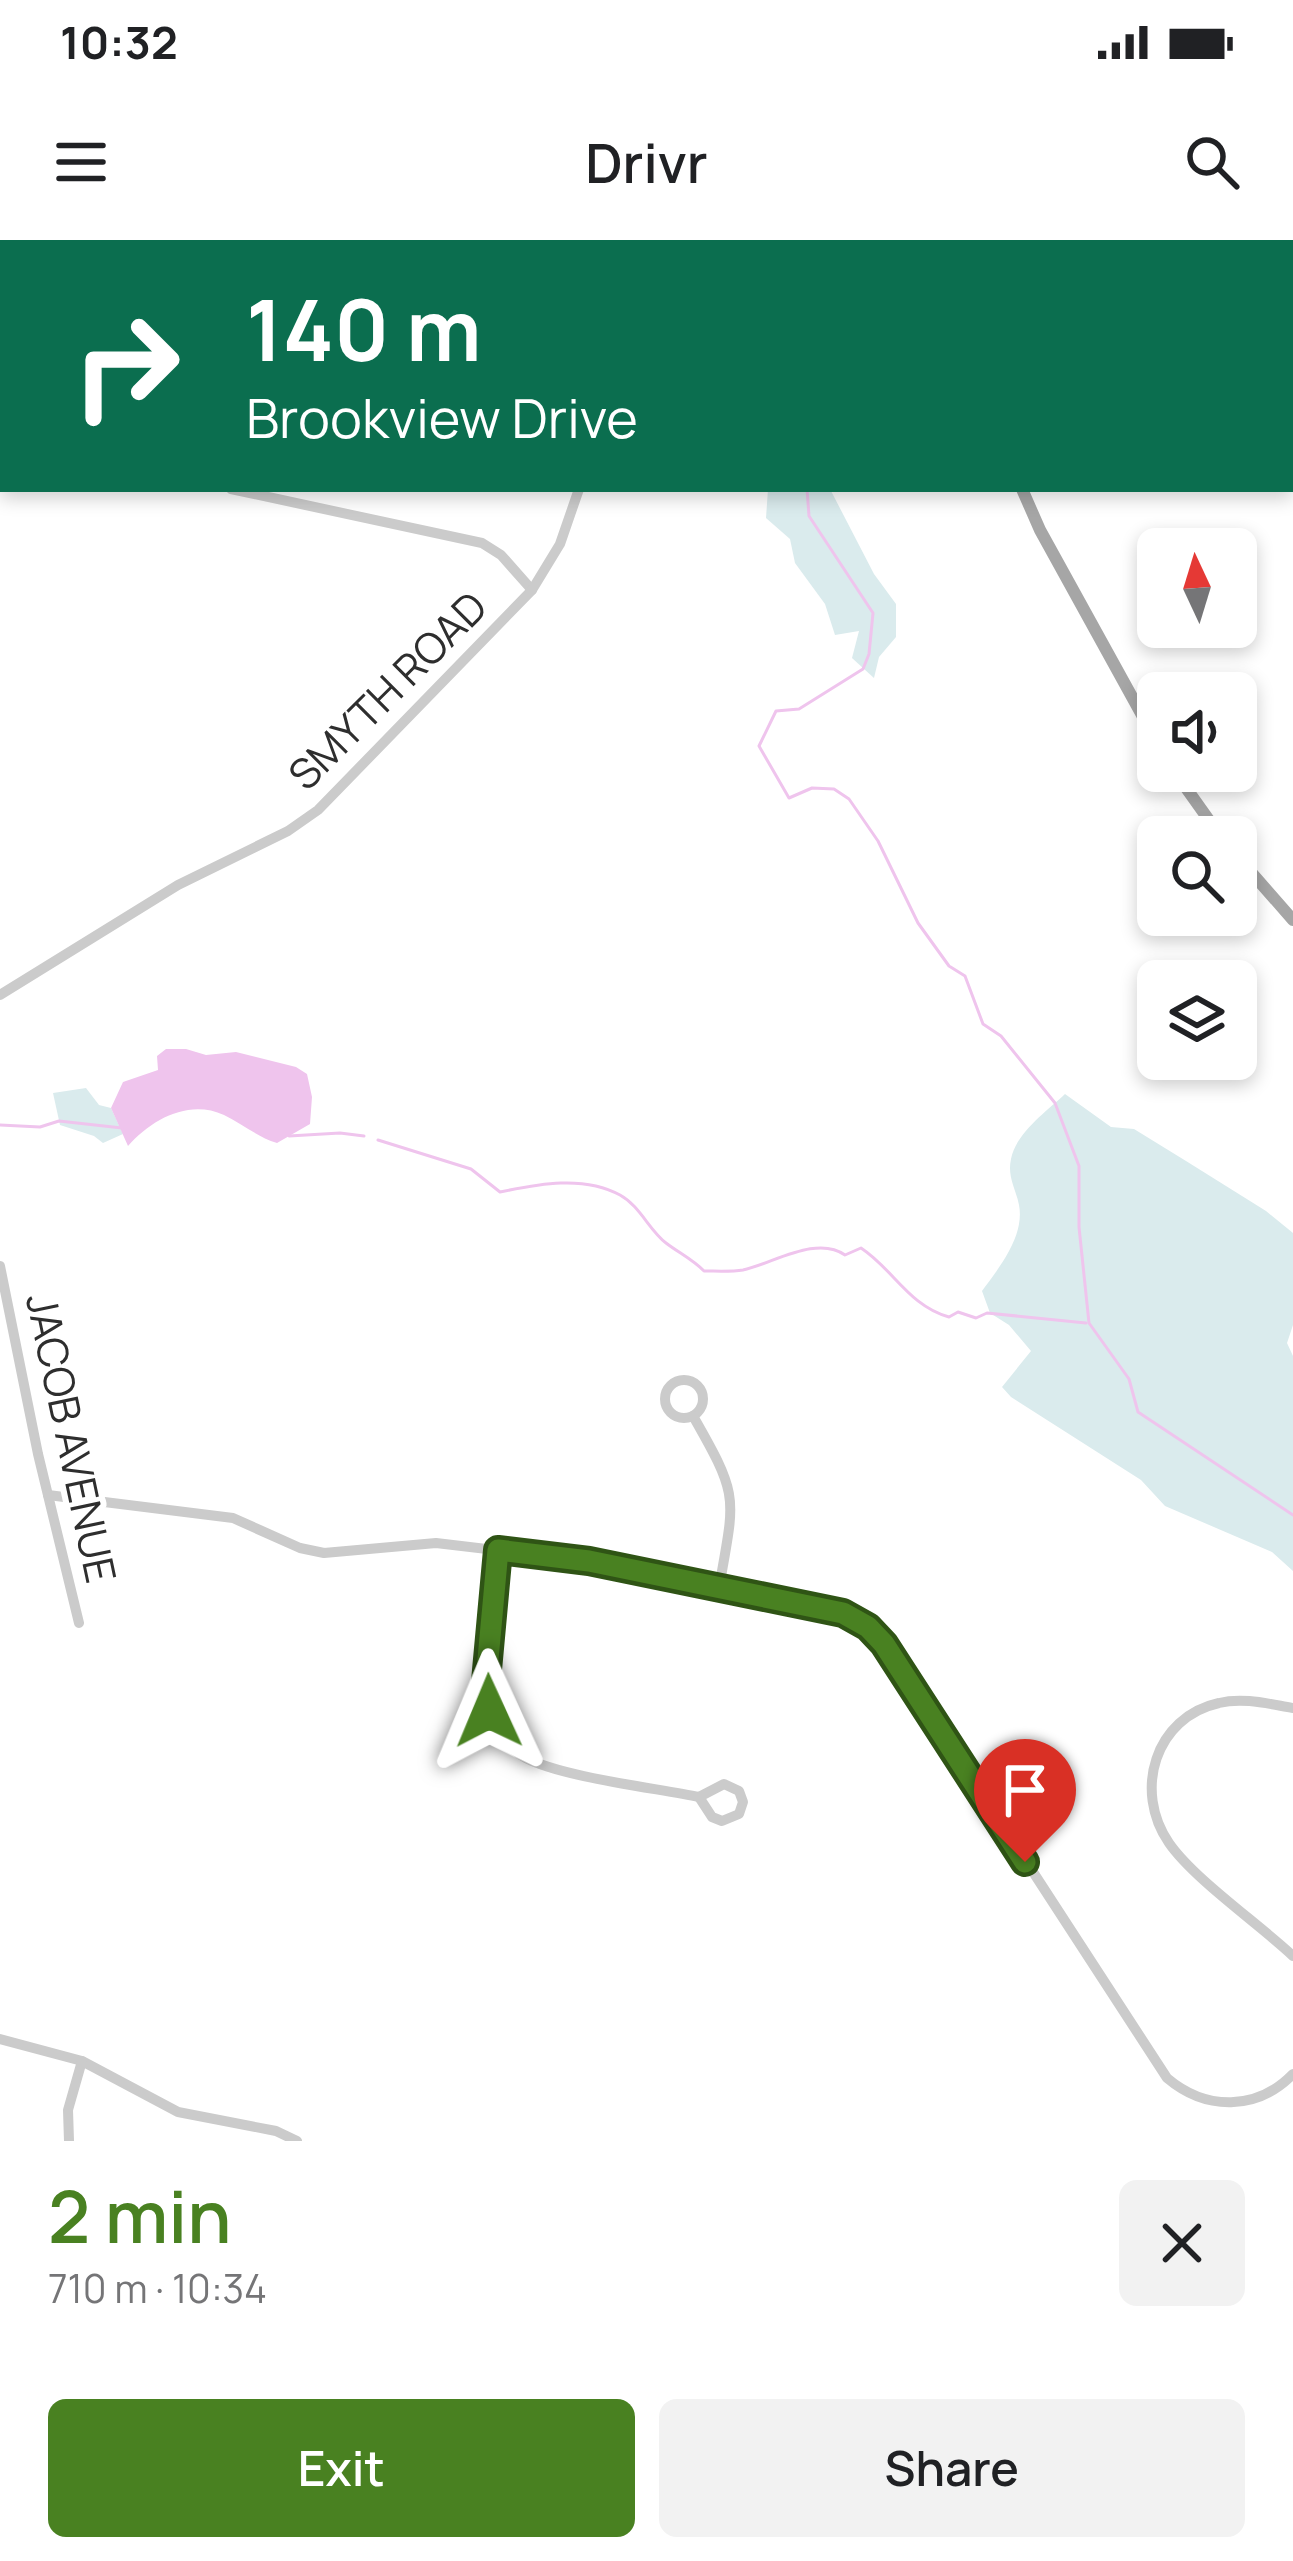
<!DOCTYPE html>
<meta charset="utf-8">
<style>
:root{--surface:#fff;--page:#f2f2f2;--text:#202124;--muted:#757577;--accent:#498121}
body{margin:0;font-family:Manrope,sans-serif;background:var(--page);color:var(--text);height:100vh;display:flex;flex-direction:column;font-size:45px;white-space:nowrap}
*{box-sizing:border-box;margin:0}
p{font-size:39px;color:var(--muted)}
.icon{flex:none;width:66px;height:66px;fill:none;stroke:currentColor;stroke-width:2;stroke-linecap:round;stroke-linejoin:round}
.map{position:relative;height:1901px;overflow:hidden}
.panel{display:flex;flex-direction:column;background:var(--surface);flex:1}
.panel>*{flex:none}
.top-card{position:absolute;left:0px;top:0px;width:1293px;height:252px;box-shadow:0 6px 18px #0003;background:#0b6e4f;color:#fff;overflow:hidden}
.needle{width:78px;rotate:356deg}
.tools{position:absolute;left:1137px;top:288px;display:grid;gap:24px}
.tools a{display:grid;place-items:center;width:120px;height:120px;border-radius:18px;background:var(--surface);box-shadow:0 6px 18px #0003;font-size:60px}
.pin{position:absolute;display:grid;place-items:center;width:102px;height:102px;color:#fff;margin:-123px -51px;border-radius:50% 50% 50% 0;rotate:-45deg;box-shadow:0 0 12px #0007}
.pin .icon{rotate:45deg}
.me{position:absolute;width:132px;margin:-66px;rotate:359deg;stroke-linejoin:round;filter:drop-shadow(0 0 9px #0008)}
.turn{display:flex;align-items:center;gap:42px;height:252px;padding:0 48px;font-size:54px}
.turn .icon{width:156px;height:156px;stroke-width:2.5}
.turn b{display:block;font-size:84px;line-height:102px}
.round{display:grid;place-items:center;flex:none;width:126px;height:126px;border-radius:18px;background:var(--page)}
.head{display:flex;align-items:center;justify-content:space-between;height:204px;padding:0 48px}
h1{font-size:72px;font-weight:600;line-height:90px;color:var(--accent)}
.primary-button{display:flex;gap:24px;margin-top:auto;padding:24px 48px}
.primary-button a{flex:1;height:138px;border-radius:18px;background:var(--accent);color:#fff;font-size:48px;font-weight:600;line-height:138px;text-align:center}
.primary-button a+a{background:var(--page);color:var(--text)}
.status{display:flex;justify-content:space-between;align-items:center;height:84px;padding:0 60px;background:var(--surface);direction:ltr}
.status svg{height:33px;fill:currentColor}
header{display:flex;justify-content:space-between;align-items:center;height:156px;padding:0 48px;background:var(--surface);font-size:54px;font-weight:600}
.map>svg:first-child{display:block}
.green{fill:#daebed}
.water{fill:#efc4ed}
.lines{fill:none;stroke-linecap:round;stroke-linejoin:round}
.stream{stroke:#efc4ed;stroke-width:3}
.minor{stroke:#cbcbcb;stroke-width:10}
.major{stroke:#a6a6a6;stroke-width:12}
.route-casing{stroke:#2f5415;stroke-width:30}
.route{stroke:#498121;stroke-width:21}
.labels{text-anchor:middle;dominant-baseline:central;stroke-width:12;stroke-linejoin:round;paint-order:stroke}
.street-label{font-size:42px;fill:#2e2e2e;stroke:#fff}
</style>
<div class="status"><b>10:32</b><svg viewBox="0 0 49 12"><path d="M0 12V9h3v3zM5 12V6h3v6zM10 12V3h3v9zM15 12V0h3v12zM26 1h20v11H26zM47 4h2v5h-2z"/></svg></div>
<header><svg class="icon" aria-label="menu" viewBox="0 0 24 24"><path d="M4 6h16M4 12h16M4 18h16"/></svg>Drivr<svg class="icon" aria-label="search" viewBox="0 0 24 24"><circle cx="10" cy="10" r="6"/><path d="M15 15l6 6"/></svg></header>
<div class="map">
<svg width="1293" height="1901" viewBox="0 0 1293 1901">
<rect width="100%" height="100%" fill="#fff"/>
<!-- green -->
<g class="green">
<path d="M768 249H830L874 334 896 364V397L879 417 874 438 852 418 859 391 835 395 825 364 795 323 790 299 766 278Z"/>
<path d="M86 848 99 865 111 868 123 894 103 903 94 896 60 885 53 853Z"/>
<path d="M1065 854 1111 887 1134 889 1186 921 1266 971 1293 993V1085L1287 1103 1293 1116V1331L1272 1312 1165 1266 1141 1240 1011 1157 1002 1147 1031 1111 1009 1085 990 1073 982 1051C999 1028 1025 996 1019 965 1016 949 1007 937 1011 919 1016 893 1047 871 1065 854Z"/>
</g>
<!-- water -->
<path class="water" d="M166 809H186L206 815 236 812 296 827 307 834 312 857 310 884 277 903C257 897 243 884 224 875 189 859 152 879 128 906L111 868 123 842 158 830 157 816Z"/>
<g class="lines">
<!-- stream -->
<g class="stream">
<path d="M825 3 826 0"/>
<path d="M807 249 809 276 873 373 869 414 863 429 799 469 776 471 759 506 789 558 812 548 834 549 849 559 878 601 918 683 949 726 965 736 983 784 1001 796 1055 863 1079 926V987L1089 1083 1129 1139 1138 1172 1293 1275"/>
<path d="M0 885 40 887 59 881 122 888"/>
<path d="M289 896 340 893 364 896"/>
<path d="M378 900 471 929 500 952C538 944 584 935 620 955 640 966 649 990 666 1003 679 1013 692 1019 704 1031 716 1031 731 1032 743 1030 774 1023 817 995 845 1015L861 1008C893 1029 909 1066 949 1077L958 1072 976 1078 987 1073 1086 1083"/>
</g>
<!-- minor -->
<g class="minor">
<path d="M697 3 699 0"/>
<path d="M0 192 3 194"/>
<path d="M231 249 482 303 501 315 532 350"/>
<path d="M0 755 178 645 288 591 318 570 532 350 560 304 579 249"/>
<path d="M0 1026 38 1214 79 1383"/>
<circle cx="684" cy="1159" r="19"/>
<path d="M693 1176C740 1258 735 1256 719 1348"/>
<path d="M48 1255 233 1278 300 1308 324 1313 436 1303 589 1321 828 1369C857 1377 875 1390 892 1415L1167 1838C1206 1871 1257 1871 1293 1834"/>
<path d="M498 1310C493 1357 480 1412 486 1459 489 1483 504 1507 526 1518 562 1537 655 1548 699 1557"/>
<path d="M1293 1468C1269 1464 1243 1457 1219 1463 1155 1477 1133 1551 1169 1603 1194 1639 1259 1684 1293 1716"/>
<path d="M724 1544 739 1551 743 1562 739 1574 722 1581 712 1577 699 1557Z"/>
<path d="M0 1799 82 1821 178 1872 276 1891 297 1901"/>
<path d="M69 1901 68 1870 82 1821"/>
</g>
<!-- major -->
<g class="major">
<path d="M919 0 920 3"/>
<path d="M1022 249 1040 290 1158 504"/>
<path d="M1174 531 1221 597"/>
<path d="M1236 615 1293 680"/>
</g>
</g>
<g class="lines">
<!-- route casing -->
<g class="route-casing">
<path id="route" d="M489 1471 486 1441 498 1310 589 1321 843 1373 868 1387 884 1404 1025 1622"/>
</g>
<!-- route -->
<use href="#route" class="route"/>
</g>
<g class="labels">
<!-- street labels -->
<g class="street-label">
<text transform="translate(387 450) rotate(-45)">SMYTH ROAD</text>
<text transform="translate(72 1198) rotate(78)">JACOB AVENUE</text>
</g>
</g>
</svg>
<div class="tools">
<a><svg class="needle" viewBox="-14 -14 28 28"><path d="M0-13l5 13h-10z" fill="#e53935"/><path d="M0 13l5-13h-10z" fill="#757577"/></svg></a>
<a><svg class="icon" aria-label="sound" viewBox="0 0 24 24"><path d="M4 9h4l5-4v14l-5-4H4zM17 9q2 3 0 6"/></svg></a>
<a><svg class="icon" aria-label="search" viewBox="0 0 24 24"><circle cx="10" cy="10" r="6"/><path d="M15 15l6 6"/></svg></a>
<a><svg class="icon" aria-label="layers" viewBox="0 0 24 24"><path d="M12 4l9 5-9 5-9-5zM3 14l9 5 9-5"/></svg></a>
</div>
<div class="pin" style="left:1025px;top:1622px;background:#d93025"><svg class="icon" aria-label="arrive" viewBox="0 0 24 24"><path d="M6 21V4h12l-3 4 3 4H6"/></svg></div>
<svg class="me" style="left:489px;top:1471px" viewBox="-20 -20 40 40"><path d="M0-17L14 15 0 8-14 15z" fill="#498121" stroke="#fff" stroke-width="4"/></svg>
<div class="top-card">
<div class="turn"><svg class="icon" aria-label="right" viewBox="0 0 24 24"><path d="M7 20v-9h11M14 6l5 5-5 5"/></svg><div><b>140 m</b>Brookview Drive</div></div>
</div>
</div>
<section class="panel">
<div class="head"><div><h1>2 min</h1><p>710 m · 10:34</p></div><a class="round"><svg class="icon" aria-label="close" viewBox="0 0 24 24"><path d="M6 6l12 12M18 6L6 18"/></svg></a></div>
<div class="primary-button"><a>Exit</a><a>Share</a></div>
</section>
